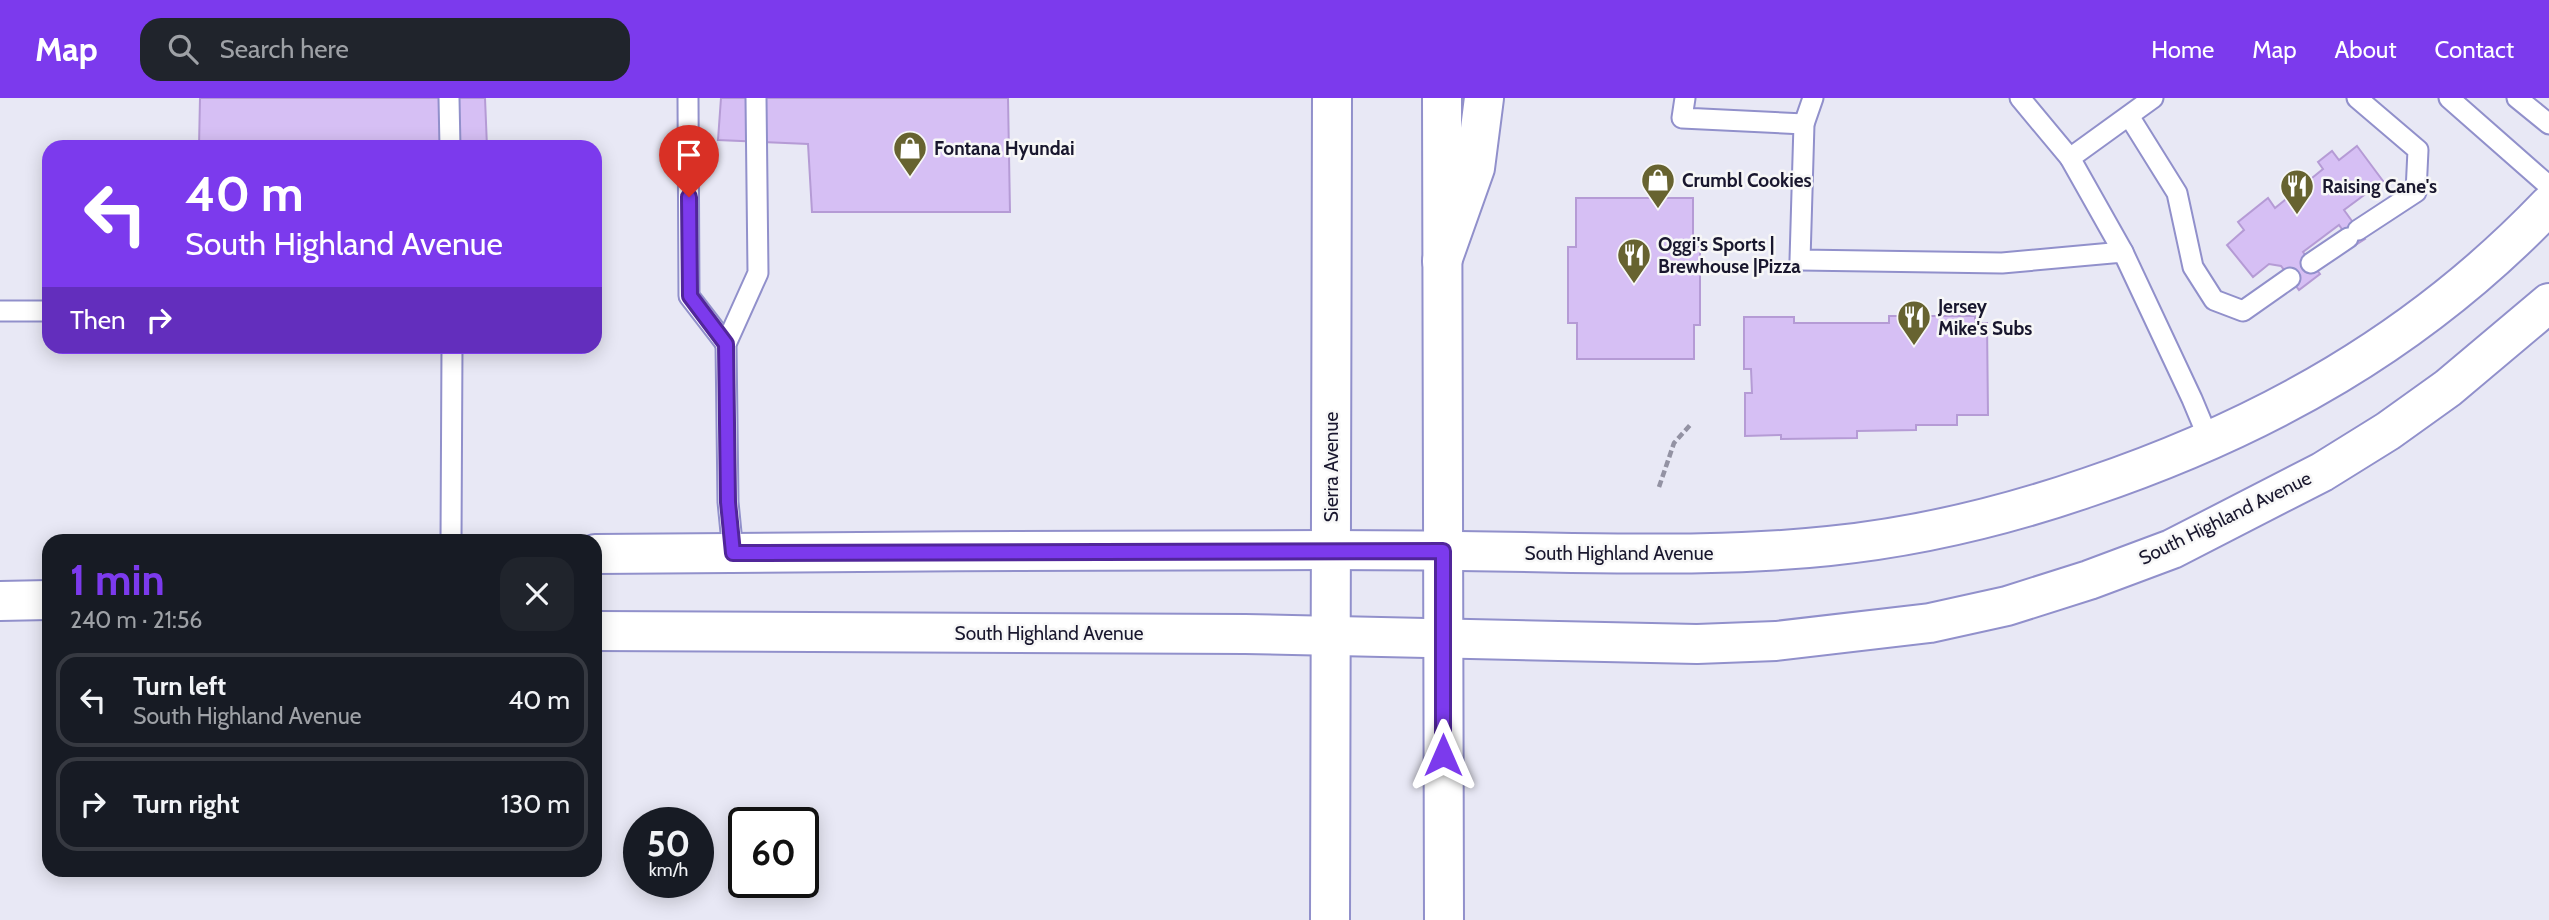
<!DOCTYPE html>
<meta charset="utf-8">
<style>
:root{--surface:#171b24;--page:#20242c;--text:#f1f3f6;--muted:#9ea1a6;--line:#363941;--accent:#7c3aed}
body{margin:0;font-family:Cabin,sans-serif;background:var(--page);color:var(--text);height:100vh;display:flex;flex-direction:column;font-size:26px;white-space:nowrap}
*{box-sizing:border-box;margin:0}
p{font-size:23px;color:var(--muted)}
.icon{flex:none;width:38px;height:38px;fill:none;stroke:currentColor;stroke-width:2;stroke-linecap:round;stroke-linejoin:round}
.map{position:relative;flex:1;overflow:hidden}
.drawer{position:absolute;left:42px;top:436px;width:560px;height:343px;display:flex;flex-direction:column;background:var(--surface);border-radius:21px;box-shadow:0 4px 18px #0003}
.drawer>*{flex:none}
.top-card{position:absolute;left:42px;top:42px;width:560px;height:214px;border-radius:21px;box-shadow:0 4px 18px #0003;background:#7c3aed;color:#fff;overflow:hidden}
.speed{position:absolute;left:623px;top:709px;display:flex;gap:14px;font-size:35px;font-weight:700;text-align:center}
.speed>*{display:grid;place-content:center;width:91px;height:91px;border-radius:50%;background:var(--surface);box-shadow:0 4px 18px #0003;line-height:1}
.speed small{font-size:18px;font-weight:400}
.speed .limit{border:4px solid #111;border-radius:10px;background:#fff;color:#111}
.pin{position:absolute;display:grid;place-items:center;width:60px;height:60px;color:#fff;margin:-72px -30px;border-radius:50% 50% 50% 0;rotate:-45deg;box-shadow:0 0 7px #0007}
.pin .icon{rotate:45deg}
.me{position:absolute;width:77px;margin:-38px;rotate:0deg;stroke-linejoin:round;filter:drop-shadow(0 0 5px #0008)}
.turn{display:flex;align-items:center;gap:24px;height:147px;padding:0 28px;font-size:32px}
.turn .icon{width:91px;height:91px;stroke-width:2.5}
.turn b{display:block;font-size:49px;line-height:60px}
.then{display:flex;align-items:center;height:66px;padding:0 28px;background:#0003;gap:14px;font-size:26px}
.round{display:grid;place-items:center;flex:none;width:74px;height:74px;border-radius:21px;background:var(--page)}
.head{display:flex;align-items:center;justify-content:space-between;height:119px;padding:0 28px}
h1{font-size:42px;font-weight:700;line-height:52px;color:var(--accent)}
ul{padding:0;list-style:none}
li{display:flex;align-items:center;gap:21px;height:94px;margin:0 14px 10px;padding:0 14px;border:4px solid var(--line);border-radius:21px}
li div{flex:1}
li b{display:block;font-size:26px}
li em{font-style:normal}
header{display:flex;align-items:center;gap:42px;box-sizing:border-box;height:98px;padding:0 35px;background:var(--accent);color:#fff}
header strong{font-size:33px}
nav{display:flex;gap:38px;margin-inline-start:auto;font-size:24px}
.search{width:490px;height:63px;background:var(--page);display:flex;align-items:center;gap:18px;box-sizing:border-box;padding:0 24px;border-radius:21px;color:var(--muted);font-size:26px}
.map>svg:first-child{display:block}
.building{fill:#d6bff4;stroke:#b59bd5;stroke-width:2}
.lines{fill:none;stroke-linecap:round;stroke-linejoin:round}
.service-casing{stroke:#9190cb;stroke-width:23}
.tertiary-casing{stroke:#9190cb;stroke-width:42}
.primary-casing{stroke:#9190cb;stroke-width:42}
.motorway-casing{stroke:#9190cb;stroke-width:42}
.path{stroke:#9392a3;stroke-width:4.5;stroke-dasharray:7 3.5;stroke-linecap:butt}
.service{stroke:#fff;stroke-width:19}
.tertiary{stroke:#fff;stroke-width:38}
.primary{stroke:#fff;stroke-width:38}
.motorway{stroke:#fff;stroke-width:38}
.route-casing{stroke:#51269a;stroke-width:18}
.route{stroke:#7c3aed;stroke-width:12}
.labels{text-anchor:middle;dominant-baseline:central;stroke-width:5;stroke-linejoin:round;paint-order:stroke}
.poi-label{font-size:19px;font-weight:bold;fill:#19172e;stroke:#f7f7f7;text-anchor:start}
.street-label{font-size:19px;fill:#19172e;stroke:#f7f7f7}
</style>
<header>
<strong>Map</strong>
<div class="search"><svg class="icon" aria-label="search" viewBox="0 0 24 24"><circle cx="10" cy="10" r="6"/><path d="M15 15l6 6"/></svg>Search here</div>
<nav><a>Home</a><a>Map</a><a>About</a><a>Contact</a></nav>
</header>
<div class="map">
<svg width="2549" height="822" viewBox="0 0 2549 822">
<rect width="100%" height="100%" fill="#e8e8f5"/>
<!-- building -->
<g class="building">
<path d="M200 0H485L487 49H199Z"/>
<path d="M721 0H1008L1010 114H812L808 46 718 42Z"/>
<path d="M2357 48 2383 83 2344 112 2365 141 2354 148 2339 127 2303 154 2320 176 2299 192 2281 168 2269 166 2253 179 2227 147 2244 132 2238 124 2268 100 2275 110 2323 71 2318 64 2332 53 2339 62Z"/>
<path d="M1576 100H1693V149H1700V227H1694V261H1577V225H1568V149H1576Z"/>
<path d="M1889 218H1975V225H1987L1988 317H1957V327H1916V332L1857 333V340L1781 341V337L1745 338V295H1752L1751 271H1744V219H1794V225H1889Z"/>
</g>
<g class="lines">
<!-- service casing -->
<g class="service-casing">
<g id="service">
<path d="M449 0 450 49"/>
<path d="M688 0 689 198 726 246"/>
<path d="M1685 0 1682 20 1804 26"/>
<path d="M1813 0 1804 26 1800 162 2002 165 2123 154 2192 301 2210 344"/>
<path d="M2020 0 2070 60"/>
<path d="M2357 0 2418 52 2416 94 2358 132"/>
<path d="M2449 0 2549 88"/>
<path d="M2517 0 2549 26"/>
<path d="M2129 18 2177 95 2193 169 2214 202 2243 213 2290 180"/>
<path d="M2123 154 2070 60 2153 0"/>
<path d="M2311 165 2348 140"/>
<path d="M0 213H49"/>
<path d="M451 443 452 248"/>
<path d="M733 455 728 404 726 246 758 175 756 0"/>
</g>
</g>
<!-- tertiary casing -->
<g class="tertiary-casing">
<g id="tertiary">
<path d="M595 456C838 454 1082 452 1325 452 1408 452 1490 453 1572 455 1658 456 1744 457 1829 448 1918 439 2005 418 2089 389 2266 329 2419 243 2549 107"/>
<path d="M0 503 49 502"/>
<path d="M595 533 1245 536 1697 546 1776 543 1930 525 2007 508 2089 482 2172 451 2322 374 2388 333 2448 290 2549 205"/>
</g>
</g>
<!-- primary casing -->
<g class="primary-casing">
<g id="primary">
<path d="M1442 0 1444 822"/>
<path d="M1330 822 1332 0"/>
</g>
</g>
<!-- motorway casing -->
<g class="motorway-casing">
<path id="motorway" d="M1442 163 1475 70 1484 0"/>
</g>
<!-- path -->
<path class="path" d="M1659 389 1674 345 1691 326"/>
<!-- service -->
<use href="#service" class="service"/>
<!-- tertiary -->
<use href="#tertiary" class="tertiary"/>
<!-- primary -->
<use href="#primary" class="primary"/>
<!-- motorway -->
<use href="#motorway" class="motorway"/>
</g>
<g class="lines">
<!-- route casing -->
<g class="route-casing">
<path id="route" d="M689 99 690 198 726 246 728 404 733 455 1443 453V657"/>
</g>
<!-- route -->
<use href="#route" class="route"/>
</g>
<!-- icons -->
<defs>
<g id="shop-pin" transform="scale(1.75)"><path d="M0 17L-7.5 6A9.5 9.5 0 1 1 7.5 6Z" fill="#676330" stroke="#f7f7f7"/><path d="M-5-2.5h2.3a2.7 3.5 0 0 1 5.4 0H5L5.5 6h-11ZM-1.5-2.5h3a1.5 2.3 0 0 0-3 0Z" fill="#fff"/></g>
<g id="restaurant-pin" transform="scale(1.75)"><path d="M0 17L-7.5 6A9.5 9.5 0 1 1 7.5 6Z" fill="#676330" stroke="#f7f7f7"/><path d="M-5-6h1v4h1v-4h1v4h1v-4h1v5L-1.5 .5V6h-2V.5L-5-1ZM5-6V6H3V1.5H1.5Q1.5-4 5-6Z" fill="#fff"/></g>
</defs>
<g fill-rule="evenodd">
<use href="#shop-pin" x="910" y="50"/>
<use href="#shop-pin" x="1658" y="82"/>
<use href="#restaurant-pin" x="2297" y="88"/>
<use href="#restaurant-pin" x="1634" y="157"/>
<use href="#restaurant-pin" x="1914" y="219"/>
</g>
<g class="labels">
<!-- poi labels -->
<g class="poi-label">
<text x="934" y="50">Fontana Hyundai</text>
<text x="1682" y="82">Crumbl Cookies</text>
<text x="2322" y="88">Raising Cane's</text>
<text x="1658" y="146">Oggi's Sports |<tspan x="1658" dy="22">Brewhouse |Pizza</tspan></text>
<text x="1938" y="208">Jersey<tspan x="1938" dy="22">Mike's Subs</tspan></text>
</g>
<!-- street labels -->
<g class="street-label">
<text transform="translate(1331 369) rotate(-90)">Sierra Avenue</text>
<text transform="translate(2225 420) rotate(-26)">South Highland Avenue</text>
<text x="1619" y="455">South Highland Avenue</text>
<text x="1049" y="535">South Highland Avenue</text>
</g>
</g>
</svg>
<div class="speed"><div>50<small>km/h</small></div><div class="limit">60</div></div>
<div class="pin" style="left:689px;top:99px;background:#d93025"><svg class="icon" aria-label="arrive" viewBox="0 0 24 24"><path d="M6 21V4h12l-3 4 3 4H6"/></svg></div>
<svg class="me" style="left:1443px;top:657px" viewBox="-20 -20 40 40"><path d="M0-17L14 15 0 8-14 15z" fill="#7c3aed" stroke="#fff" stroke-width="4"/></svg>
<div class="top-card">
<div class="turn"><svg class="icon" aria-label="left" viewBox="0 0 24 24"><path d="M17 20v-9H6M10 6l-5 5 5 5"/></svg><div><b>40 m</b>South Highland Avenue</div></div>
<div class="then">Then<svg class="icon" aria-label="right" viewBox="0 0 24 24"><path d="M7 20v-9h11M14 6l5 5-5 5"/></svg></div>
</div>
<section class="drawer">
<div class="head"><div><h1>1 min</h1><p>240 m · 21:56</p></div><a class="round"><svg class="icon" aria-label="close" viewBox="0 0 24 24"><path d="M6 6l12 12M18 6L6 18"/></svg></a></div>
<ul>
<li><svg class="icon" aria-label="left" viewBox="0 0 24 24"><path d="M17 20v-9H6M10 6l-5 5 5 5"/></svg><div><b>Turn left</b><p>South Highland Avenue</p></div><em>40 m</em></li>
<li><svg class="icon" aria-label="right" viewBox="0 0 24 24"><path d="M7 20v-9h11M14 6l5 5-5 5"/></svg><div><b>Turn right</b></div><em>130 m</em></li>
</ul>
</section>
</div>
